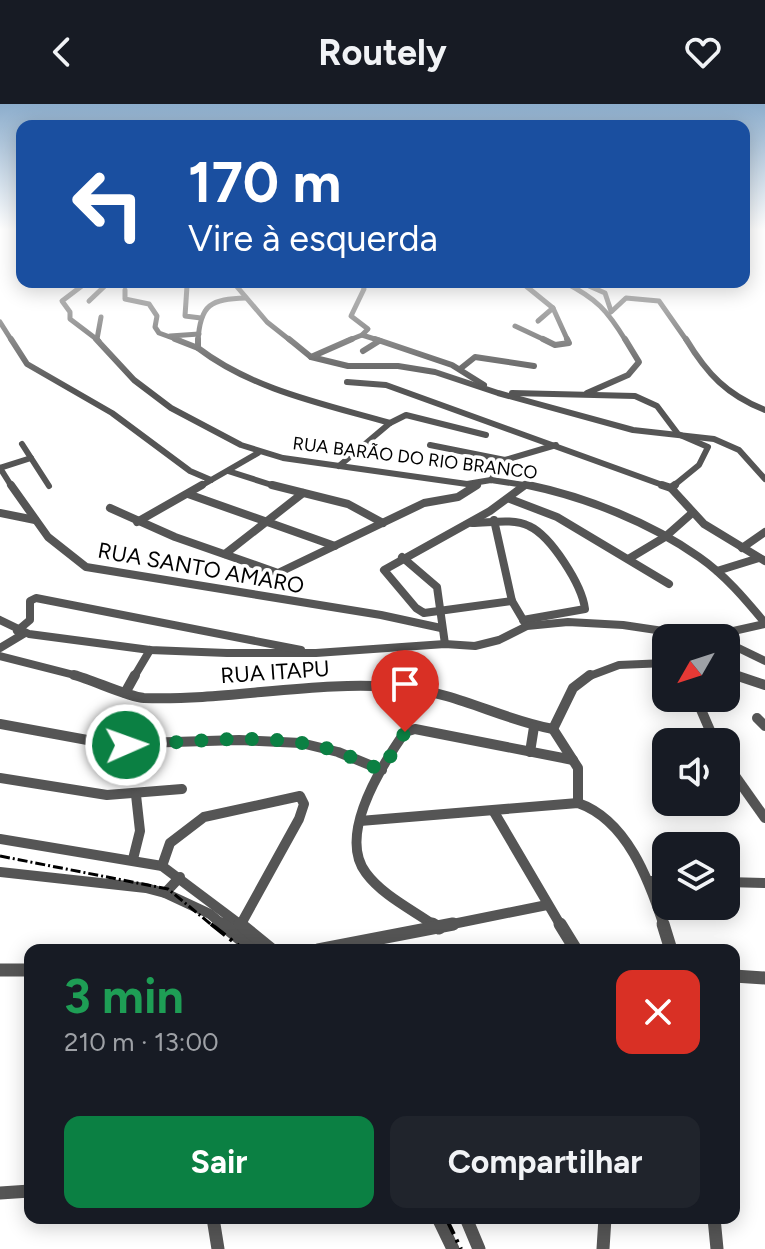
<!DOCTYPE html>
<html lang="pt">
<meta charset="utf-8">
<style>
:root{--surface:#171b24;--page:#20242c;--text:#f1f3f6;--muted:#9ea1a6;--accent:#0b8043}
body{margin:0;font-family:Figtree,sans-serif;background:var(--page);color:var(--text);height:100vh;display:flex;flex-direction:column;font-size:30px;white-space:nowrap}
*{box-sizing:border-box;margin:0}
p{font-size:26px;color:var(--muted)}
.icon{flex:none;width:44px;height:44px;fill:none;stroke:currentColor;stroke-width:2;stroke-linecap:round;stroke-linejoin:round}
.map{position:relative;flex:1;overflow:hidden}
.drawer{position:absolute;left:24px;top:840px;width:716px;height:280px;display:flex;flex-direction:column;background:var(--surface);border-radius:16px;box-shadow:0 4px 20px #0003}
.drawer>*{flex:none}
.banner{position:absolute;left:16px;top:16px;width:734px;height:168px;border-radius:16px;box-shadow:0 4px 20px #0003;background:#1a4fa0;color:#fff;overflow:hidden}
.needle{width:52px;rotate:231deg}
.controls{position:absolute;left:652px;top:520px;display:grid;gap:16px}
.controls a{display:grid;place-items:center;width:88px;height:88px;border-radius:16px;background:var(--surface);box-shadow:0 4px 20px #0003;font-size:40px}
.pin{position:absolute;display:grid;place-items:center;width:68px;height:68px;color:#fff;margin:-82px -34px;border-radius:50% 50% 50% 0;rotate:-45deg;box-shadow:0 0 8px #0007}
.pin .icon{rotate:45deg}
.me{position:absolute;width:88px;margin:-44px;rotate:88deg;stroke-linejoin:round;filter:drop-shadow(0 0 6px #0008)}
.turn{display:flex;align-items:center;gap:28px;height:168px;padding:0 40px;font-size:36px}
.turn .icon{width:104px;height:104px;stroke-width:2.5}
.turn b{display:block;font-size:56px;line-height:68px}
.round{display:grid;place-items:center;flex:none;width:84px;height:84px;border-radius:16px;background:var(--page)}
.headline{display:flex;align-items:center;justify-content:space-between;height:136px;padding:0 40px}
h1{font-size:48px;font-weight:700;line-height:60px;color:#1e9e55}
.action{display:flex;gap:16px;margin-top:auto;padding:16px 40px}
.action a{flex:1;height:92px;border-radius:16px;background:var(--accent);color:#fff;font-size:32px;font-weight:700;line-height:92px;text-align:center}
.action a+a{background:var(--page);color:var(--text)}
header{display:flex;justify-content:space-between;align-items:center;height:104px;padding:0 40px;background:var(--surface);font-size:36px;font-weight:700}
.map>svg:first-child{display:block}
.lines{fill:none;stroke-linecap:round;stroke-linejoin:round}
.street-far4{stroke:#555;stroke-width:5}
.street-far3{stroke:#555;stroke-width:6}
.street-far2{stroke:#555;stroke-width:8}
.street-far1{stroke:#555;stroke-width:10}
.street{stroke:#555;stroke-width:13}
.rail-far1{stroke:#000;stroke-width:3;stroke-dasharray:10 3 2 3;stroke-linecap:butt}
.rail{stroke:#000;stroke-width:4;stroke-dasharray:18 6 3 6;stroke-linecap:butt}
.route{stroke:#0b8043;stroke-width:14;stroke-dasharray:0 25.2}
.labels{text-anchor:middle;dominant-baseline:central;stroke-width:7;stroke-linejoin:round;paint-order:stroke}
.far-street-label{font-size:18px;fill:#000;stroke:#fff}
.street-label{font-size:22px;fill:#000;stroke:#fff}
</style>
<header><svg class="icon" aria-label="back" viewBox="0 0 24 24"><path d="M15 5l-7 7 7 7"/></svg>Routely<svg class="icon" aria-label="heart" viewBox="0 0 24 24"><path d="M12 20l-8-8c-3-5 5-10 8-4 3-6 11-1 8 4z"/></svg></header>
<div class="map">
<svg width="765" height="1145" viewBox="0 0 765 1145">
<rect width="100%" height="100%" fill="#fff"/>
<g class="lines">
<!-- street-far4 -->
<g class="street-far4">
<path d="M87 178 62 197 70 208V215L99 237"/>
<path d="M233 178 267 218 291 237"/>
<path d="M362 178 364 185 351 212 368 225 362 231"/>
<path d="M521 178 553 204 568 237"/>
<path d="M564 178C597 195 607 206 626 237"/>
<path d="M580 178 605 189 611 207"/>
<path d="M187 182 185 212 201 214"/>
<path d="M125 186V195L149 200 157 212 155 223 159 229 181 237"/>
<path d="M89 197 109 178"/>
<path d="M611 208 626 194 659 197 687 237"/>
<path d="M538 217 553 204"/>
<path d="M0 218 12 237"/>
<path d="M515 222 547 237"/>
<path d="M170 232 199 230"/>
<path d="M97 235 101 213"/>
<path d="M198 237C200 200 211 195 246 194"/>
<path d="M347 237 362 231 381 237"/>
</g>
<!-- street-far3 -->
<g class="street-far3">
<path d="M11 235 27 260 112 309 190 367 211 376"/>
<path d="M96 235 134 276 171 304 241 341 283 354 467 380 491 376 537 383"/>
<path d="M175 235 198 244"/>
<path d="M198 235V244C253 286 324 300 390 319"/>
<path d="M289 235 311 253 348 262H398L435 268 498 289 633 326 714 335 739 346 765 375"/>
<path d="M375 235 452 261 484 281"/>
<path d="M543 235 555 241 569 239 567 235"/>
<path d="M686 235C707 270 727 291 765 306"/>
<path d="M363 247 379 237"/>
<path d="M311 253 352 235"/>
<path d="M460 265 475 253 534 262"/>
<path d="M347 278 386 281 668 383"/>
<path d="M512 289 635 292 657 302 678 330 708 343 699 361 672 383"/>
<path d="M587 289 628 271 639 258 625 235"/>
<path d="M22 340 49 382"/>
<path d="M430 341 505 356"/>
<path d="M339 362 390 319 406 311 486 331"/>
<path d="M0 364 12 383"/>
<path d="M0 364 31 354"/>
<path d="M228 367 278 383"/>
<path d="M491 376 505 356 556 341"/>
<path d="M199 383 258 349"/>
<path d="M474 383 477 381"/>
<path d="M522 383 525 381"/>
</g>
<!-- street-far2 -->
<g class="street-far2">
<path d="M11 381 48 433 86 463 381 511 441 524"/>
<path d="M272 381 348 400 383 419"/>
<path d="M528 381C586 393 651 419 699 453 725 471 745 495 765 519"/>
<path d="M662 381 671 384 704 420 765 457"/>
<path d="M671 384 675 381"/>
<path d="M188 390 335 442"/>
<path d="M510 395 557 413 669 480"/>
<path d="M110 404 175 433 278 469 424 399 458 393 477 381"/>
<path d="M0 409 35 416"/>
<path d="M494 416 512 497 525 519"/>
<path d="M137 418 202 381"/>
<path d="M472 419C490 419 513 414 529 422 551 432 582 481 585 505L523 516"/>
<path d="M742 444 765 428"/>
<path d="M225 450 303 389"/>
<path d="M402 453 437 483 445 540"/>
<path d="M630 454 665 433 691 410"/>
<path d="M717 467 759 454"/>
<path d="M512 497 424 509 416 504 384 466 490 407 525 381"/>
<path d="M0 516 29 530 150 546 227 549H316L445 540 475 542 499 536 527 522 568 518 623 521 710 534"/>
<path d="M17 527 30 516V497L36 494 301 546"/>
<path d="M722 534 729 528 765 520"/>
<path d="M726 538 765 557"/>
<path d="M0 544 25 529"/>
<path d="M0 552 82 573"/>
<path d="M726 568 741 573"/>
<path d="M134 573 150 546"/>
<path d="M587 573 619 561 666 559"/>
</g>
<!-- street-far1 -->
<g class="street-far1">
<path d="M74 571C93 576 128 593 144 594 231 597 319 575 406 584 457 589 503 616 553 625"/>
<path d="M735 571 765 581"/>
<path d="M125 589 135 571"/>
<path d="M696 594 715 638"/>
<path d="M757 614 765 622"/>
<path d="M0 620 109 640 239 636 301 639 338 648 382 666"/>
<path d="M553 625 573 584 590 571"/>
<path d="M553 625 578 664V699"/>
<path d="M530 648 534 623"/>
<path d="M726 659 765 714"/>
<path d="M0 674 107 691 182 685"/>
<path d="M494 708 561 822"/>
<path d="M360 717 578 699C627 716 649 776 664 822"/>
<path d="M0 735 162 762 242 822"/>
<path d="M133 755 140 727 136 691"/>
<path d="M162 762 170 739 204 713 300 692 304 700 299 715 241 820"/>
<path d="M0 768 146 784 165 789 180 773"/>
<path d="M649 777H666"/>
<path d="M726 778 765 779"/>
<path d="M165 789 210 810 224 822"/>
<path d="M435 822C413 806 383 792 366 769 337 731 382 661 405 628L415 625 573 656"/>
<path d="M443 822 547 801"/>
</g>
<!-- street -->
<g class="street">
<path d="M222 820 254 846"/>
<path d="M240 820 272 846"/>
<path d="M432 820 439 824"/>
<path d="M560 820 576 846"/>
<path d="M663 820 671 846"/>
<path d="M318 846 453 820"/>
<path d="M0 866H30"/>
<path d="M734 872 765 874"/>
<path d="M0 1089 30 1087"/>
<path d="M213 1114 218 1145"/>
<path d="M438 1114 453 1145"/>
<path d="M466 1114 479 1145"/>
<path d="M714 1114 717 1145"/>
<path d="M603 1145 605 1114"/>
</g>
<!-- rail-far1 -->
<path class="rail-far1" d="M0 752 168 785 213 822"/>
<!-- rail -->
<g class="rail">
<path d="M211 820 244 846"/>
<path d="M446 1114 461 1145"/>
</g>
</g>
<!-- sky -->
<linearGradient id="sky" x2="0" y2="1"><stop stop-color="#8cadcc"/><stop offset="0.44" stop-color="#fff"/><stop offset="1" stop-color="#fff" stop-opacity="0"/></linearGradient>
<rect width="765" height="285" fill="url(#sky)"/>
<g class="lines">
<!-- route -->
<path class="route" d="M126 641C188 639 256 628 318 642 340 647 361 658 382 666L405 628"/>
</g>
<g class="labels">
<!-- far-street labels -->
<g class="far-street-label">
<text transform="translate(415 354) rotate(7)">RUA BARÃO DO RIO BRANCO</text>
</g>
<!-- street labels -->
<g class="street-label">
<text transform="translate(201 464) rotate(10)">RUA SANTO AMARO</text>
<text transform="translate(275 568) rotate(-4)">RUA ITAPU</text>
</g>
</g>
</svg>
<div class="controls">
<a><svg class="needle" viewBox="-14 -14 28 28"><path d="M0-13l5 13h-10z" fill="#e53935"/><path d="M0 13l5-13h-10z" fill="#9ea1a6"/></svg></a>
<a><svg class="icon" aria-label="sound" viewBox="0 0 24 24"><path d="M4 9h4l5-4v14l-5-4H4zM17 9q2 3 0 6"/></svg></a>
<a><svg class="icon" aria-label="layers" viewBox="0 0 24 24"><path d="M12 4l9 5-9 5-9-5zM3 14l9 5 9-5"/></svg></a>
</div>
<div class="pin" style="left:405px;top:628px;background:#d93025"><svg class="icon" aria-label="arrive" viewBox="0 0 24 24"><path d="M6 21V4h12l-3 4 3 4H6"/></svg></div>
<svg class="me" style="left:126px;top:641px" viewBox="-20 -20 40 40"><circle r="17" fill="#0b8043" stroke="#fff" stroke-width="3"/><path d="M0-11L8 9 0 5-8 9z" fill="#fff"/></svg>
<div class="banner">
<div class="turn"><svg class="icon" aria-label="left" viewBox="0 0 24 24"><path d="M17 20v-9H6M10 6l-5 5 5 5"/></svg><div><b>170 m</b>Vire à esquerda</div></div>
</div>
<section class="drawer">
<div class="headline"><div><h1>3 min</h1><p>210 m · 13:00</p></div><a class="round" style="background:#d93025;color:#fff"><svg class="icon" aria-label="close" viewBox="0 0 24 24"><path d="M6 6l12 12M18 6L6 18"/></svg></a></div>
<div class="action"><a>Sair</a><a>Compartilhar</a></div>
</section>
</div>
